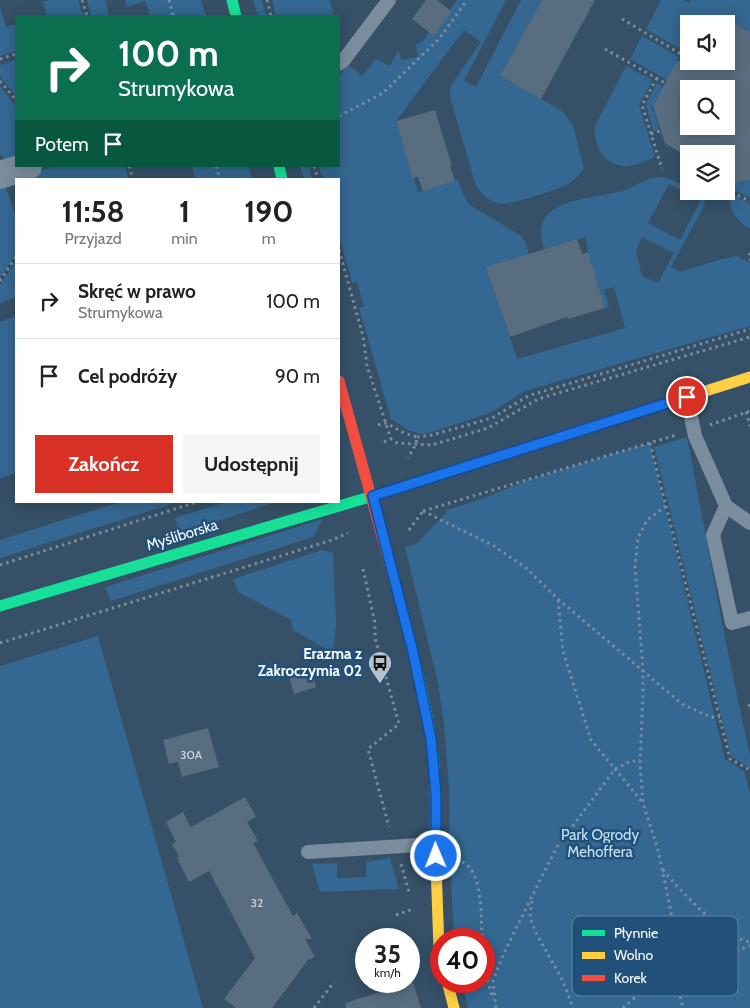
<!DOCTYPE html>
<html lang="pl">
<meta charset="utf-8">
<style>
:root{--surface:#fff;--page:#f6f6f6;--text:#222;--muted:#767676;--line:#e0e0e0;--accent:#d93025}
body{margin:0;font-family:Cabin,sans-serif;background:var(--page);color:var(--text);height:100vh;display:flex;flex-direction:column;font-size:19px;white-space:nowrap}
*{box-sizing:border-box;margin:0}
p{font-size:16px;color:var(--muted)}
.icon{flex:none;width:28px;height:28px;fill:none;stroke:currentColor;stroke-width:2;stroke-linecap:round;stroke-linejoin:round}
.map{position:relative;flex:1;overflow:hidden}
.details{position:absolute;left:15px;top:178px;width:325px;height:325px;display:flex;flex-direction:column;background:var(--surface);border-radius:0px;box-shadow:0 2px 12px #0003}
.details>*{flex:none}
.banner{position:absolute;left:15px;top:15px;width:325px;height:152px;border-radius:0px;box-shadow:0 2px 12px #0003;background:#0b6e4f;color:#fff;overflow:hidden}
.buttons{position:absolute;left:680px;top:15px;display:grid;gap:10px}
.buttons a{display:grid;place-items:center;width:55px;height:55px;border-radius:0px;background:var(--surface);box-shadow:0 2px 12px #0003;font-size:25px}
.speed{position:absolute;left:355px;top:928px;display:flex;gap:10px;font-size:25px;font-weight:700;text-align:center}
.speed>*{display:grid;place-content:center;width:65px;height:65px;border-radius:50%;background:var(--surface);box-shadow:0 2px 12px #0003;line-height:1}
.speed small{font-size:12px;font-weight:400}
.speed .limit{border:8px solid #d22;background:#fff;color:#111}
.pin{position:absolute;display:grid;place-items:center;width:42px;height:42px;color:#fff;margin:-21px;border:2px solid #fff;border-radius:50%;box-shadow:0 1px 5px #0007}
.me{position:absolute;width:55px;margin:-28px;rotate:359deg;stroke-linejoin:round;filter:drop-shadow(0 0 4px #0008)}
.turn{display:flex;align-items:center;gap:18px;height:105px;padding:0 20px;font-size:22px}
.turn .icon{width:65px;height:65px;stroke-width:2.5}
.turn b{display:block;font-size:35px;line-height:42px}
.then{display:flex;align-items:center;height:48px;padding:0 20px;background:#0003;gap:10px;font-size:19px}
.eta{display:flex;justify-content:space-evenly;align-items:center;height:85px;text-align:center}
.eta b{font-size:30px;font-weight:700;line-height:35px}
.primary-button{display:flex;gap:10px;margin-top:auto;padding:10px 20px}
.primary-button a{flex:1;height:58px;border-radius:0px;background:var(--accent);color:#fff;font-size:20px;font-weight:700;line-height:58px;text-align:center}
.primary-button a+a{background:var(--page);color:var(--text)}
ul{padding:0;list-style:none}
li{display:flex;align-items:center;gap:15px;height:75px;padding:0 20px;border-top:1px solid var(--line)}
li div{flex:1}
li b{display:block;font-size:19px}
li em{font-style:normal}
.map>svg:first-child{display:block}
.green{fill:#346791;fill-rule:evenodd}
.building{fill:#586d7f;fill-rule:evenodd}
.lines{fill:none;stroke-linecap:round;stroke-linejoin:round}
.path{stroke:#7a8d9e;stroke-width:3;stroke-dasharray:2.5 4;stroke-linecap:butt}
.lane{stroke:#7a8d9e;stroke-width:14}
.street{stroke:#7a8d9e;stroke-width:28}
.fast{stroke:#16e098;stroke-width:11}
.slow{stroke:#ffcf43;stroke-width:11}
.jam{stroke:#f24e42;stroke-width:11}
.route-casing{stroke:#114b97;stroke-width:12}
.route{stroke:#1a73e8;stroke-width:9}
.labels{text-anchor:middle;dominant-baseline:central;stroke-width:5;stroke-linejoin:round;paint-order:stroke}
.number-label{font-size:12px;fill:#d5dadf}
.street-label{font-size:15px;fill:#fff;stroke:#21517b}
.poi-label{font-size:15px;font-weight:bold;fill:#fff;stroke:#21517b;text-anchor:end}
.park-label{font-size:15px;fill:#c7e0f4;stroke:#21517b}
.key{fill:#21517b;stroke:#6485a3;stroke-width:1}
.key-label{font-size:14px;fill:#fff}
</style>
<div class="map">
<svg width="750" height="1008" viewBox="0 0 750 1008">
<rect width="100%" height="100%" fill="#355067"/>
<!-- green -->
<g class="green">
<path d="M49 0H78L83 16H41L47 14 43 2Z"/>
<path d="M87 0H105L109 16H91Z"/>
<path d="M125 0H201L206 16H150L145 1 127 7Z"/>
<path d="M253 0H262L266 16H258Z"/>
<path d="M272 0H330L334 16H276Z"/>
<path d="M457 0H506L464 81 476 87 521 0H542L500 76 561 110 573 125 584 169C580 173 577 178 573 181 566 188 511 204 502 204 491 203 482 194 476 186L451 101 450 90 452 84 481 42 464 30 396 121 418 192 458 180 463 194 470 205 520 235 526 243 531 263 521 266 518 257 487 267 517 359 625 328 614 287 604 290 609 306 605 308 588 252 586 237 544 249C527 196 591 201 625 190 636 186 649 176 661 177 671 178 680 184 689 189V191H693L704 197 705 204 671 267 680 272 725 258 737 256 750 263V326L525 391 492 412 433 432 423 434 410 431 391 419 359 308 364 306 357 282 352 283 339 235V179H323L319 166H339V77L348 64 362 76 376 59 390 66 398 50 402 60 418 57 416 45 424 40 429 32 434 36 452 12 450 10ZM669 184 701 200 680 240 648 223ZM642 237 674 253 658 283 642 276 636 251Z"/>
<path d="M661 0H684L689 3 691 0H750V32L727 19 725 22 719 24H689V39L682 50 646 29Z"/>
<path d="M0 8 6 27 16 24V51L0 56Z"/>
<path d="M642 36 679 57 667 80 630 59Z"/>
<path d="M16 59V95H15L0 76V65Z"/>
<path d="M626 66 653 80 639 105 655 157C645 161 634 167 624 166 602 164 594 145 595 126Z"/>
<path d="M657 83 663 87 651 109 654 111 659 129 653 131 646 104Z"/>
<path d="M0 86 16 106V161L5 160 0 154Z"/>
<path d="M55 166H125L129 179H17Z"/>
<path d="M192 166H248L252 179H195Z"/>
<path d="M300 166H309L312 179H304Z"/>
<path d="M726 177 741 184 742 182 750 179V198L726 186Z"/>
<path d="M4 182 16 216V254L0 278V183Z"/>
<path d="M729 193 750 204V229C735 221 729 209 729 193Z"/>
<path d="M16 261V297L0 303V285Z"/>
<path d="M16 316V473L0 478V322Z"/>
<path d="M687 437 727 648 750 756V768L731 756 654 447Z"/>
<path d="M650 443 725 759 744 771 750 794V1008H468L462 981H484V939H454L450 859 449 787 444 725 438 683 405 547 416 544 446 513 447 510 481 499 531 479Z"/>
<path d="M123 501H181L0 558V540Z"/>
<path d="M229 501H280L183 532H179L175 518Z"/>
<path d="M323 519 313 537 111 601 105 587Z"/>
<path d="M322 550 333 553 336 624 333 653 293 630 291 620 238 592 233 579Z"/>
<path d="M98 636 203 1008H0V666Z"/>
<path d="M390 858 399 889 320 892 312 864 337 863V878L366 877V862Z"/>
</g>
<!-- building -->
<g class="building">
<path d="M426 0H437L452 12 434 36 412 19Z"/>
<path d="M542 0H595L541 99 500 76Z"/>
<path d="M726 19 750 32V179L738 183 726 177V154H683L665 143 653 106 677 61H726ZM689 89H726V126H689Z"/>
<path d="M435 110 452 166H450L455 181 423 191 418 177 413 178 396 121Z"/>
<path d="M577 239 582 254 588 252 605 308 568 319 567 317 510 337 486 267Z"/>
<path d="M311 667 316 687 294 694 288 673Z"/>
<path d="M208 728 219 767 182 777 178 762 169 764 163 740Z"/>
<path d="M245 797 256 817 247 822 258 841 253 843 293 916 297 913 312 939H305L315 957 308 960 272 1008H236L224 999 255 958 209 871 189 882 177 858 179 857 172 844 176 842 166 822 183 812 191 827Z"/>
<path d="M413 982 421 1008H346L345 1003Z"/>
</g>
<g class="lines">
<!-- path -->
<g class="path">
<path d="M82 0 87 16"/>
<path d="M169 0 173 16"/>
<path d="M267 0 271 16"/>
<path d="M622 19 681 54"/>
<path d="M605 49 665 83"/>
<path d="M0 59 16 54"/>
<path d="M657 78 642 105 662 169"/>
<path d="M0 81 16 100"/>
<path d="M339 116 383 93 439 39 467 0"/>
<path d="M651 134 660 131"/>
<path d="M129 166 133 179"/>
<path d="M216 166 220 179"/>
<path d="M314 166 318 179"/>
<path d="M726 190 750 201"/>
<path d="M339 250 363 336 367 366 391 439"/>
<path d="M750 253 749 259 750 260"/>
<path d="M0 281 16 257"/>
<path d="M746 412 750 426"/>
<path d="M378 425 386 423 404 433 417 437 416 444 408 458"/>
<path d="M710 425 750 411"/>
<path d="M417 437 432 435 492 418 528 396 750 329"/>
<path d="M384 442 391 439 397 443 432 445 488 428 538 399 750 337"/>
<path d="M650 443 666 506 647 520 638 538 635 567 643 670V694L640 763 643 803 658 850 671 911 678 988 683 1008"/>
<path d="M666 506 730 759 750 770"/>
<path d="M423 511 494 546 525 567 558 599 682 704 710 717H720"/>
<path d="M423 511 676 435"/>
<path d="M409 530 423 511"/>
<path d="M0 565 200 501"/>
<path d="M363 569 375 623V638L399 724 368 749 389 827"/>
<path d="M558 600 563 651 591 740 643 803"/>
<path d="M0 643 332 540 348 533"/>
<path d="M748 706 750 705"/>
<path d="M462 862C483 869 481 919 482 939"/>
<path d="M401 864 409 892"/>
<path d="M663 870C681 891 723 938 750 942"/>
<path d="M532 901 530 918 537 935 563 981 573 1008"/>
<path d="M396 915 411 910"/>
<path d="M484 961V970L493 999"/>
<path d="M678 979C701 966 724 954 750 946"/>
<path d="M314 1008 334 982"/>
<path d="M496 1008 493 981 504 953 538 884 557 847 615 769 629 762 640 760"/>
<path d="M623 1008 655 980 675 958"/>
</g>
<!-- lane -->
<g class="lane">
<path d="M339 64 343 61 389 0"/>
<path d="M687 397 695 436 726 506 750 523"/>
<path d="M726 506 713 535 732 623 750 618"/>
<path d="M308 852 435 844"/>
</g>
<!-- street -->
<path class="street" d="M0 175 28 166"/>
<!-- fast -->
<g class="fast">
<path d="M232 0 236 16"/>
<path d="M279 166 282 179"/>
<path d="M0 606 373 496 500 456"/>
<path d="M402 608C413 651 424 695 431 739 436 772 436 805 435 838"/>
</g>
<!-- slow -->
<g class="slow">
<path d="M500 456 750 377"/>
<path d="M435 838 439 949 441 956"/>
<path d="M447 981 454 1008"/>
</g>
<!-- jam -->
<path class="jam" d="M339 381 402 608"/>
</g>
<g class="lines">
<!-- route casing -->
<g class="route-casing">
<path id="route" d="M436 856V794L431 739 413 652 373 496 687 397"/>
</g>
<!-- route -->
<use href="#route" class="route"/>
</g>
<!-- icons -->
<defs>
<g id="bus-pin" transform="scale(1.25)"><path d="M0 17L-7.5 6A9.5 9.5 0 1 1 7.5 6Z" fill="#b8c2ca" stroke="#21517b"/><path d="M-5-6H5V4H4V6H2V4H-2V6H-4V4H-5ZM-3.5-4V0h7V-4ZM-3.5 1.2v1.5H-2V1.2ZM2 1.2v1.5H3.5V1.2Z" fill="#111"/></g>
</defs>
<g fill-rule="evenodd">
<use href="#bus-pin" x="380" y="663"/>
</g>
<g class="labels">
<!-- number labels -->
<g class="number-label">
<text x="191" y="754">30A</text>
<text x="257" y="902">32</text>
</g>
<!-- street labels -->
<g class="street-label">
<text transform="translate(182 535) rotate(-17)">Myśliborska</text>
</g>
<!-- poi labels -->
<g class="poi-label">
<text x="362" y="654">Erazma z<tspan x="362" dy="17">Zakroczymia 02</tspan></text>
</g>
<!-- park labels -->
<g class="park-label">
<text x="600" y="835">Park Ogrody<tspan x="600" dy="17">Mehoffera</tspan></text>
</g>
</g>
<!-- legend -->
<rect x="572" y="916" width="166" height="80" rx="8" class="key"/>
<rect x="582" y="930" width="23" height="6" fill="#16e098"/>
<rect x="582" y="952" width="23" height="7" fill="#ffcf43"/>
<rect x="582" y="975" width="23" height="6" fill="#f24e42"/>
<g class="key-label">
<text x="614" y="938">Płynnie</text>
<text x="614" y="960">Wolno</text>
<text x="614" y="983">Korek</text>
</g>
</svg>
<div class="buttons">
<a><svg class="icon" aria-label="sound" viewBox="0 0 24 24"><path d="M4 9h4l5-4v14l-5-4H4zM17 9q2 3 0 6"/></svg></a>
<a><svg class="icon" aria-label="search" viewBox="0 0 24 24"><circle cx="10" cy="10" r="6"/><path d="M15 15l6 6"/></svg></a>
<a><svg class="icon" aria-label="layers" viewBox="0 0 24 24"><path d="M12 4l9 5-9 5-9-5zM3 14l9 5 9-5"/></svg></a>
</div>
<div class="speed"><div>35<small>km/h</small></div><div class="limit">40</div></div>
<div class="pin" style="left:687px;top:397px;background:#d93025"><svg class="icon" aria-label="arrive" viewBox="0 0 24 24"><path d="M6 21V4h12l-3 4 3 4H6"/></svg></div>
<svg class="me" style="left:436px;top:856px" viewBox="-20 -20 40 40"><circle r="17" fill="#1a73e8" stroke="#fff" stroke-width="3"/><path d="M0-11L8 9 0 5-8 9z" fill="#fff"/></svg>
<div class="banner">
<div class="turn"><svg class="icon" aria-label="right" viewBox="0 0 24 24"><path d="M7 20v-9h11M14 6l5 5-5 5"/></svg><div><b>100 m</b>Strumykowa</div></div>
<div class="then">Potem<svg class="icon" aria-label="arrive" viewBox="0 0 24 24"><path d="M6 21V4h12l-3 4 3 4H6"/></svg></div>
</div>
<section class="details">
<div class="eta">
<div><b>11:58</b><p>Przyjazd</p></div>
<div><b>1</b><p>min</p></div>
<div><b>190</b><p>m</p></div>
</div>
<ul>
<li><svg class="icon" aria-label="right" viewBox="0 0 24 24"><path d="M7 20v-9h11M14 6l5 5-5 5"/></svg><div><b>Skręć w prawo</b><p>Strumykowa</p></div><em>100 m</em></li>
<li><svg class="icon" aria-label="arrive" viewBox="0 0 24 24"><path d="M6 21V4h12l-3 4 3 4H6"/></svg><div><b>Cel podróży</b></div><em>90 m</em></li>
</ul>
<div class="primary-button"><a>Zakończ</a><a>Udostępnij</a></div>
</section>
</div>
